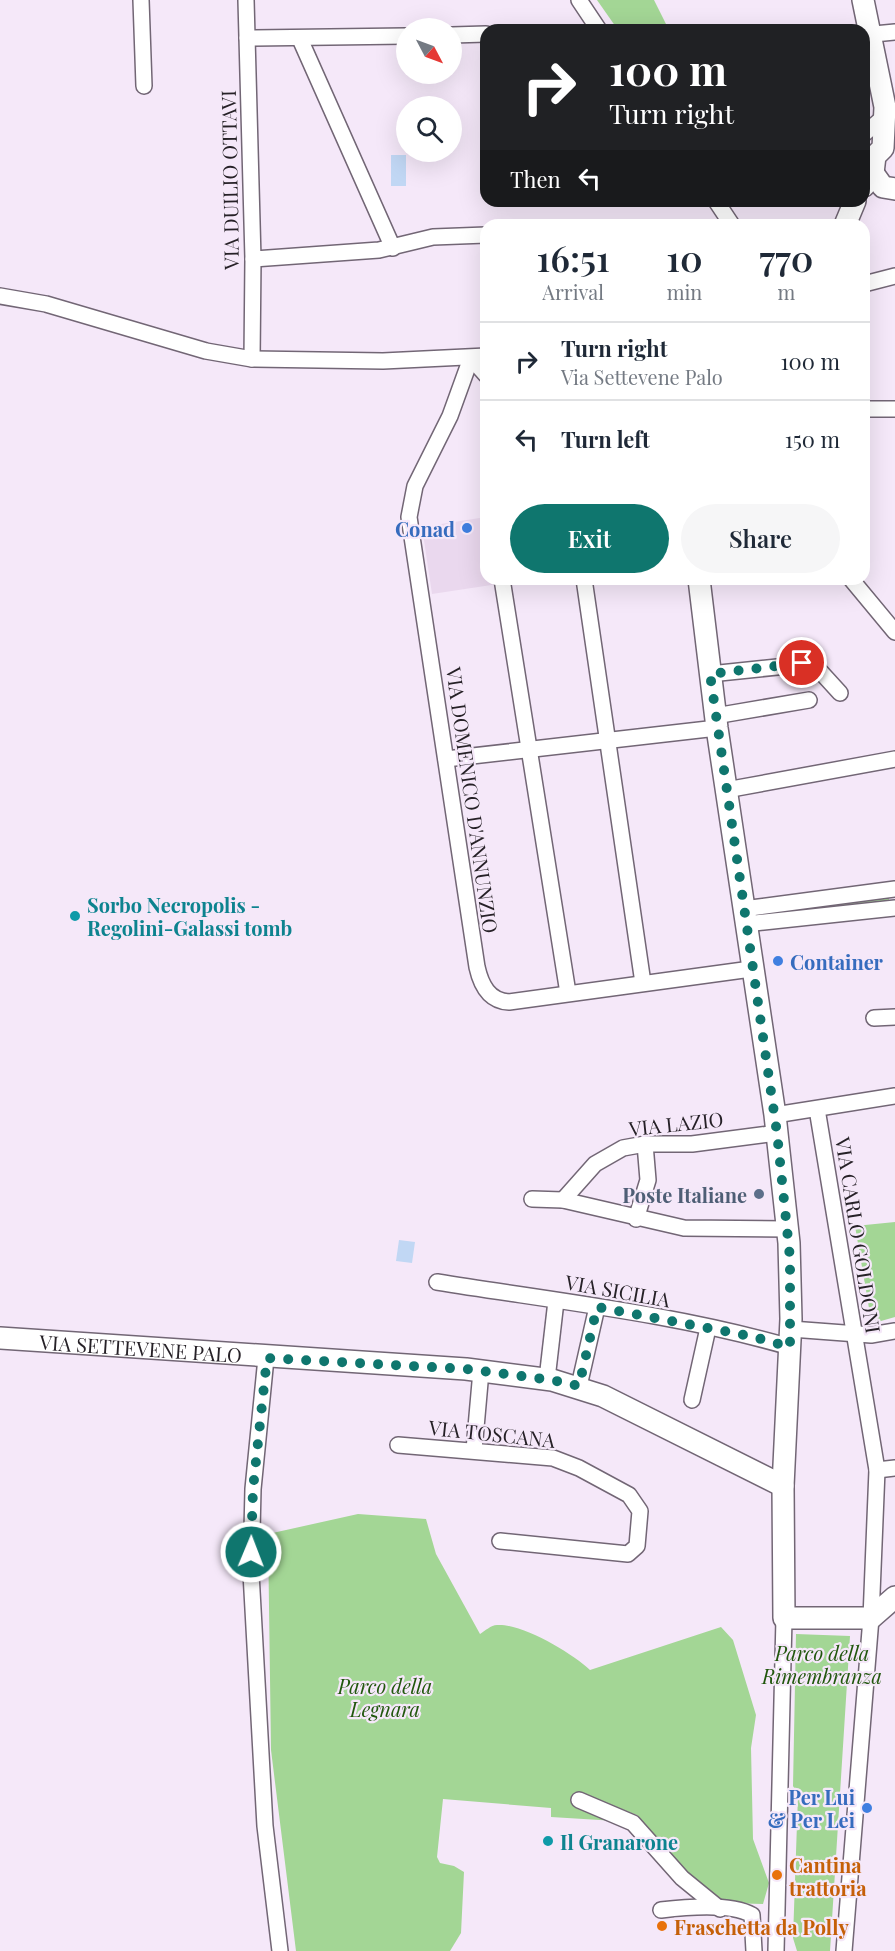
<!DOCTYPE html>
<style>
:root{--surface:#fff;--page:#f6f6f7;--text:#1f2937;--muted:#747a83;--line:#e0e1e3;--accent:#0f766e}
body{margin:0;font-family:"Playfair Display",serif;background:var(--page);color:var(--text);height:100vh;display:flex;flex-direction:column;font-size:22px;white-space:nowrap}
*{box-sizing:border-box;margin:0}
p{font-size:20px;color:var(--muted)}
.icon{flex:none;width:33px;height:33px;fill:none;stroke:currentColor;stroke-width:2;stroke-linecap:round;stroke-linejoin:round}
.map{position:relative;flex:1;overflow:hidden}
.side{position:absolute;left:480px;top:219px;width:390px;height:366px;display:flex;flex-direction:column;background:var(--surface);border-radius:18px;box-shadow:0 6px 24px #0002}
.side>*{flex:none}
.guide{position:absolute;left:480px;top:24px;width:390px;height:183px;border-radius:18px;box-shadow:0 6px 24px #0002;background:#202124;color:#fff;overflow:hidden}
.needle{width:39px;rotate:131deg}
.fabs{position:absolute;left:396px;top:18px;display:grid;gap:12px}
.fabs a{display:grid;place-items:center;width:66px;height:66px;border-radius:50%;background:var(--surface);box-shadow:0 6px 24px #0002;font-size:30px}
.pin{position:absolute;display:grid;place-items:center;width:51px;height:51px;color:#fff;margin:-26px;border:3px solid #fff;border-radius:50%;box-shadow:0 2px 6px #0007}
.me{position:absolute;width:66px;margin:-33px;rotate:1deg;stroke-linejoin:round;filter:drop-shadow(0 0 4px #0008)}
.turn{display:flex;align-items:center;gap:21px;height:126px;padding:0 30px;font-size:27px}
.turn .icon{width:78px;height:78px;stroke-width:2.5}
.turn b{display:block;font-size:42px;line-height:51px}
.then{display:flex;align-items:center;height:57px;padding:0 30px;background:#0003;gap:12px;font-size:22px}
.eta{display:flex;justify-content:space-evenly;align-items:center;height:102px;text-align:center}
.eta b{font-size:36px;font-weight:600;line-height:42px}
.primary-button{display:flex;gap:12px;margin-top:auto;padding:12px 30px}
.primary-button a{flex:1;height:69px;border-radius:36px;background:var(--accent);color:#fff;font-size:24px;font-weight:600;line-height:69px;text-align:center}
.primary-button a+a{background:var(--page);color:var(--text)}
ul{padding:0;list-style:none}
li{display:flex;align-items:center;gap:18px;height:78px;padding:0 30px;border-top:2px solid var(--line)}
li div{flex:1}
li b{display:block;font-size:22px}
li em{font-style:normal}
.map>svg:first-child{display:block}
.built{fill:#ead8ee}
.green{fill:#a3d695}
.water{fill:#c1d7f4}
.lines{fill:none;stroke-linecap:round;stroke-linejoin:round}
.street-casing{stroke:#726675;stroke-width:18}
.secondary-casing{stroke:#726675;stroke-width:24}
.street{stroke:#fff;stroke-width:15}
.secondary{stroke:#fff;stroke-width:21}
.route{stroke:#0f766e;stroke-width:10;stroke-dasharray:0 18}
.shop-dot{fill:#3f7fe0;stroke:#f5e8f9;stroke-width:2}
.culture-dot{fill:#0f9aa8;stroke:#f5e8f9;stroke-width:2}
.service-dot{fill:#5c6f8a;stroke:#f5e8f9;stroke-width:2}
.food-dot{fill:#e8710a;stroke:#f5e8f9;stroke-width:2}
.labels{text-anchor:middle;dominant-baseline:central;stroke-width:4.5;stroke-linejoin:round;paint-order:stroke}
.street-label{font-size:20px;fill:#262127;stroke:#f5e8f9}
.shop-label{font-size:20px;font-weight:bold;fill:#366cbe;stroke:#f5e8f9;text-anchor:end}
.culture-label{font-size:20px;font-weight:bold;fill:#0d838f;stroke:#f5e8f9;text-anchor:start}
.service-label{font-size:20px;font-weight:bold;fill:#4e5e75;stroke:#f5e8f9;text-anchor:end}
.park-label{font-size:20px;font-style:italic;fill:#21570d;stroke:#f5e8f9}
.food-label{font-size:20px;font-weight:bold;fill:#c56008;stroke:#f5e8f9;text-anchor:start}
</style>
<div class="map">
<svg width="895" height="1951" viewBox="0 0 895 1951">
<rect width="100%" height="100%" fill="#f5e8f9"/>
<!-- built -->
<path class="built" d="M486 517V579H498V584L432 594 422 527Z"/>
<!-- green -->
<g class="green">
<path d="M597 0H654L669 30H618Z"/>
<path d="M889 895V902L786 915 785 908Z"/>
<path d="M895 1222V1317L874 1323 867 1317 870 1314 855 1226Z"/>
<path d="M358 1514 426 1519 436 1554 480 1634C485 1631 491 1625 497 1625 522 1623 572 1653 590 1670L721 1627 733 1640 756 1715 751 1748 753 1839 769 1883 763 1904 724 1903 677 1866 637 1815 575 1792 573 1802 616 1821 551 1817V1808L443 1799 437 1857 440 1863 454 1866 464 1872 461 1933 450 1951H296L271 1750 268 1534Z"/>
<path d="M796 1634 850 1636 830 1951H797L793 1938 798 1795 793 1786Z"/>
</g>
<!-- water -->
<g class="water">
<rect x="391" y="155" width="15" height="31"/>
<path d="M399 1240 415 1242 412 1263 396 1261Z"/>
</g>
<g class="lines">
<!-- street casing -->
<g class="street-casing">
<g id="street">
<path d="M141 0 144 86"/>
<path d="M246 0 253 259 252 359"/>
<path d="M579 0 599 30"/>
<path d="M452 35 486 34"/>
<path d="M864 35 895 32"/>
<path d="M247 38 406 36"/>
<path d="M300 39 393 248"/>
<path d="M864 134 885 116"/>
<path d="M716 201 732 225"/>
<path d="M253 259 379 250 433 237 486 235"/>
<path d="M864 284 895 276"/>
<path d="M0 296 46 304 206 351 252 359 383 361 486 356"/>
<path d="M471 358 450 416 415 486 409 517 477 967C481 985 489 1001 509 1002L751 969"/>
<path d="M471 358 486 375"/>
<path d="M864 409H895"/>
<path d="M502 579 568 993"/>
<path d="M584 579 643 983"/>
<path d="M851 579 895 632"/>
<path d="M710 674 806 664 819 670 840 693"/>
<path d="M715 716 809 700"/>
<path d="M446 759 717 728"/>
<path d="M726 790 895 759"/>
<path d="M743 909 895 889"/>
<path d="M745 924 895 908"/>
<path d="M874 1018 895 1017"/>
<path d="M817 1109 877 1470 871 1618 844 1951"/>
<path d="M775 1115 895 1096"/>
<path d="M532 1199 563 1200 684 1228 787 1229"/>
<path d="M563 1200 595 1164 623 1148 645 1144H692L777 1133"/>
<path d="M636 1219 648 1180 645 1144"/>
<path d="M437 1282C555 1301 676 1314 790 1347"/>
<path d="M791 1329 871 1335 895 1331"/>
<path d="M266 1358 253 1489 251 1573 265 1826 280 1951"/>
<path d="M547 1379 556 1301"/>
<path d="M579 1386 597 1307"/>
<path d="M692 1400 708 1328"/>
<path d="M398 1445 553 1458 579 1468 629 1495 640 1511 637 1546 628 1554 500 1541"/>
<path d="M474 1450 481 1371"/>
<path d="M877 1470 895 1468"/>
<path d="M579 1800 633 1823 682 1878 720 1909"/>
<path d="M661 1910C686 1907 731 1903 752 1915L754 1951"/>
<path d="M776 1951 784 1618"/>
</g>
</g>
<!-- secondary casing -->
<g class="secondary-casing">
<g id="secondary">
<path d="M863 0 885 107 883 148 875 156 873 173 864 186"/>
<path d="M873 173 883 187 895 189"/>
<path d="M845 225 855 201"/>
<path d="M699 579 717 728 775 1115 789 1243 791 1319 783 1486 784 1618H871L895 1597"/>
<path id="s1" d="M0 1338 466 1369 552 1380 603 1396 783 1486"/>
</g>
</g>
<!-- street -->
<use href="#street" class="street"/>
<!-- secondary -->
<use href="#secondary" class="secondary"/>
</g>
<g class="lines">
<!-- route -->
<path class="route" d="M251 1552 253 1489 267 1358 466 1369 552 1380 579 1386 597 1307 750 1336 790 1347V1258L777 1133 710 674 802 663"/>
</g>
<!-- markers -->
<g class="shop-dot">
<circle cx="467" cy="528" r="6"/>
<circle cx="778" cy="961" r="6"/>
<circle cx="867" cy="1808" r="6"/>
</g>
<g class="culture-dot">
<circle cx="75" cy="916" r="6"/>
<circle cx="548" cy="1841" r="6"/>
</g>
<circle class="service-dot" cx="759" cy="1194" r="6"/>
<g class="food-dot">
<circle cx="777" cy="1875" r="6"/>
<circle cx="662" cy="1926" r="6"/>
</g>
<g class="labels">
<!-- street labels -->
<g class="street-label">
<text transform="translate(229 180) rotate(-91)">VIA DUILIO OTTAVI</text>
<text transform="translate(473 800) rotate(82)">VIA DOMENICO D'ANNUNZIO</text>
<text transform="translate(676 1123) rotate(-6)">VIA LAZIO</text>
<text transform="translate(859 1235) rotate(81)">VIA CARLO GOLDONI</text>
<text transform="translate(618 1290) rotate(10)">VIA SICILIA</text>
<text stroke="none"><textPath href="#s1" startOffset="141">VIA SETTEVENE PALO</textPath></text>
<text transform="translate(492 1433) rotate(6)">VIA TOSCANA</text>
</g>
<!-- shop labels -->
<g class="shop-label">
<text x="455" y="528">Conad</text>
<text x="790" y="961" text-anchor="start">Container</text>
<text x="855" y="1796">Per Lui<tspan x="855" dy="23">&amp; Per Lei</tspan></text>
</g>
<!-- culture labels -->
<g class="culture-label">
<text x="87" y="904">Sorbo Necropolis -<tspan x="87" dy="23">Regolini-Galassi tomb</tspan></text>
<text x="560" y="1841">Il Granarone</text>
</g>
<!-- service labels -->
<g class="service-label">
<text x="747" y="1194">Poste Italiane</text>
</g>
<!-- park labels -->
<g class="park-label">
<text x="822" y="1652">Parco della<tspan x="822" dy="23">Rimembranza</tspan></text>
<text x="385" y="1685">Parco della<tspan x="385" dy="23">Legnara</tspan></text>
</g>
<!-- food labels -->
<g class="food-label">
<text x="789" y="1864">Cantina<tspan x="789" dy="23">trattoria</tspan></text>
<text x="674" y="1926">Fraschetta da Polly</text>
</g>
</g>
</svg>
<div class="fabs">
<a><svg class="needle" viewBox="-14 -14 28 28"><path d="M0-13l5 13h-10z" fill="#e53935"/><path d="M0 13l5-13h-10z" fill="#747a83"/></svg></a>
<a><svg class="icon" aria-label="search" viewBox="0 0 24 24"><circle cx="10" cy="10" r="6"/><path d="M15 15l6 6"/></svg></a>
</div>
<div class="pin" style="left:802px;top:663px;background:#d93025"><svg class="icon" aria-label="arrive" viewBox="0 0 24 24"><path d="M6 21V4h12l-3 4 3 4H6"/></svg></div>
<svg class="me" style="left:251px;top:1552px" viewBox="-20 -20 40 40"><circle r="17" fill="#0f766e" stroke="#fff" stroke-width="3"/><path d="M0-11L8 9 0 5-8 9z" fill="#fff"/></svg>
<div class="guide">
<div class="turn"><svg class="icon" aria-label="right" viewBox="0 0 24 24"><path d="M7 20v-9h11M14 6l5 5-5 5"/></svg><div><b>100 m</b>Turn right</div></div>
<div class="then">Then<svg class="icon" aria-label="left" viewBox="0 0 24 24"><path d="M17 20v-9H6M10 6l-5 5 5 5"/></svg></div>
</div>
<section class="side">
<div class="eta">
<div><b>16:51</b><p>Arrival</p></div>
<div><b>10</b><p>min</p></div>
<div><b>770</b><p>m</p></div>
</div>
<ul>
<li><svg class="icon" aria-label="right" viewBox="0 0 24 24"><path d="M7 20v-9h11M14 6l5 5-5 5"/></svg><div><b>Turn right</b><p>Via Settevene Palo</p></div><em>100 m</em></li>
<li><svg class="icon" aria-label="left" viewBox="0 0 24 24"><path d="M17 20v-9H6M10 6l-5 5 5 5"/></svg><div><b>Turn left</b></div><em>150 m</em></li>
</ul>
<div class="primary-button"><a>Exit</a><a>Share</a></div>
</section>
</div>
